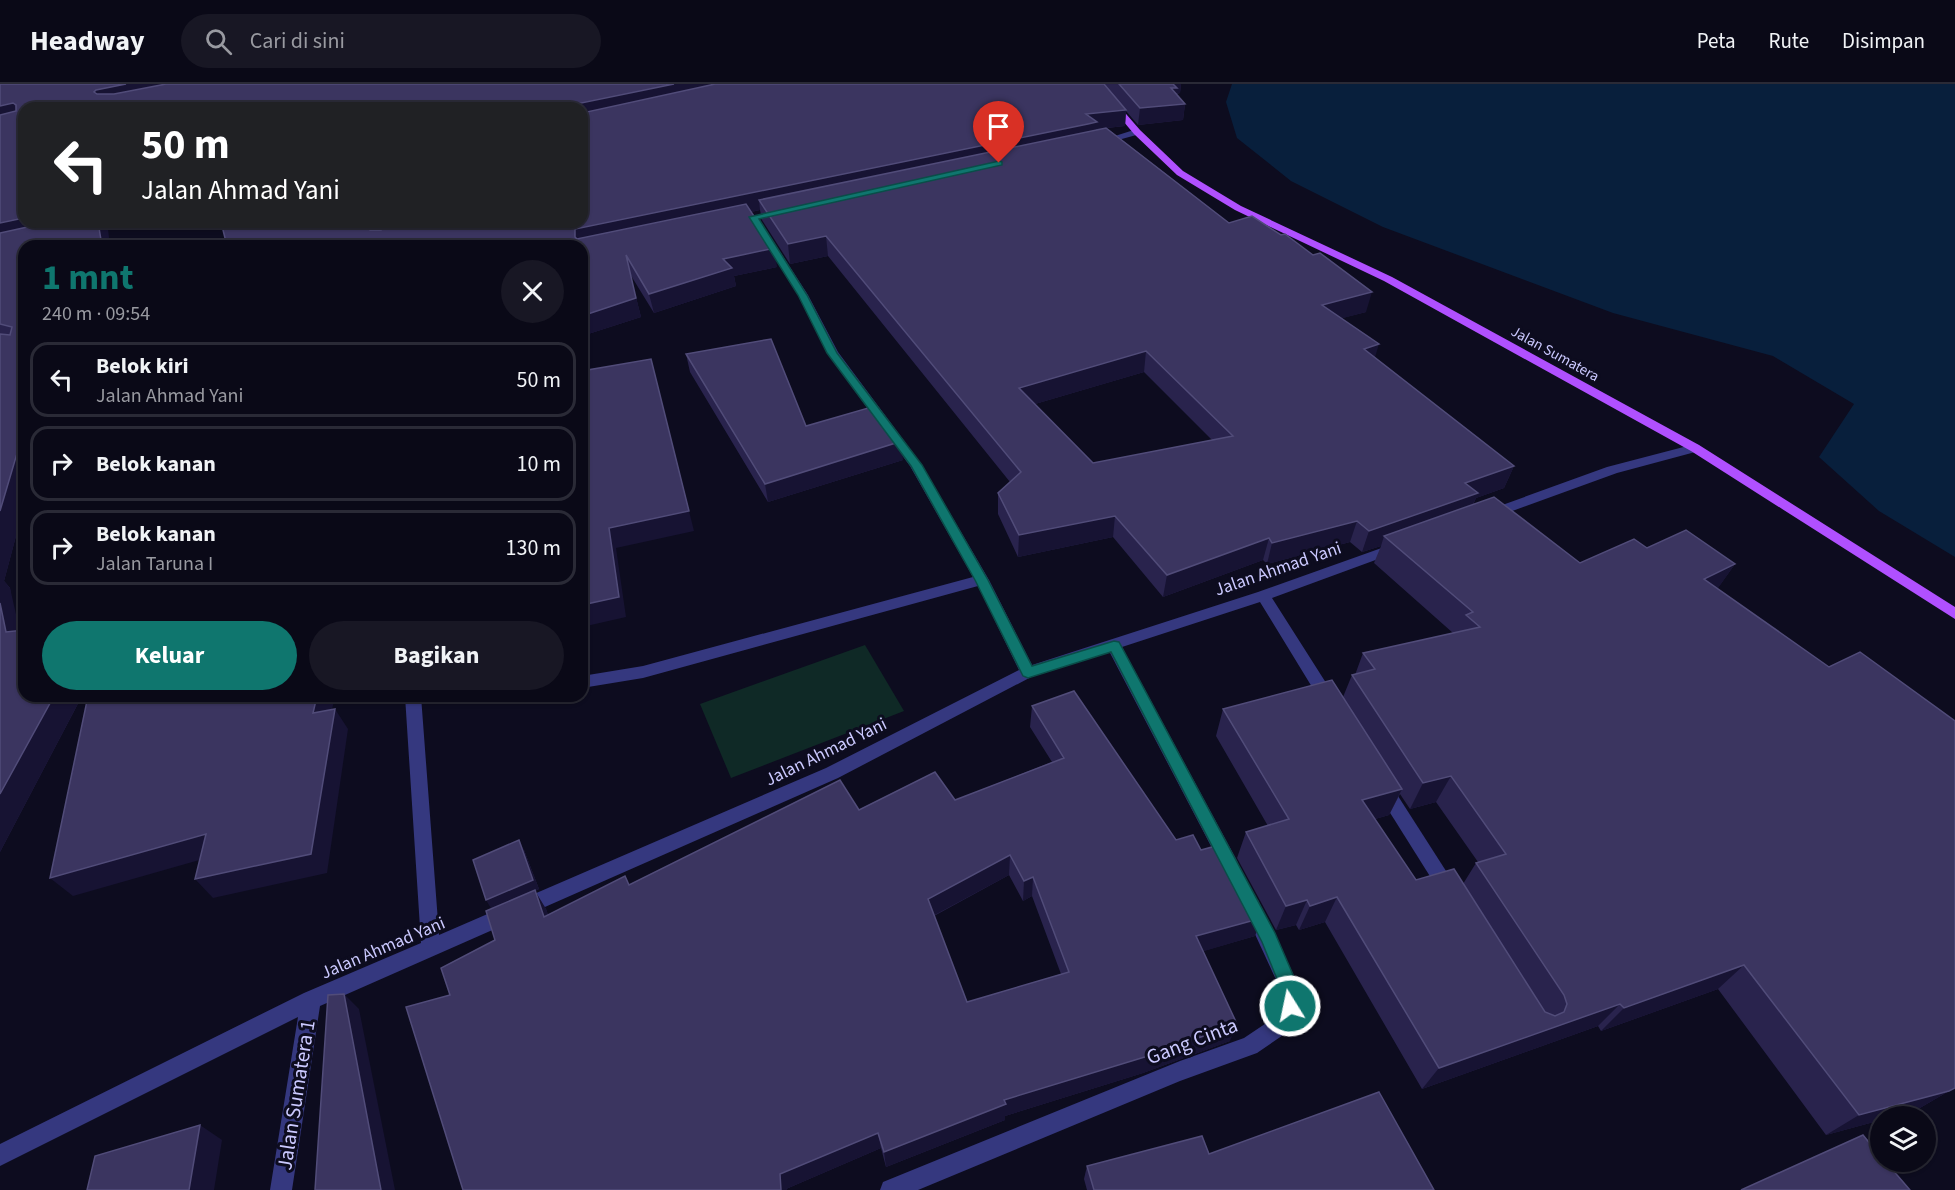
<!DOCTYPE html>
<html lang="id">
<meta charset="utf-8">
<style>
:root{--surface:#0a0917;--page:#181724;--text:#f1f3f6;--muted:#999aa1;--line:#2a2a36;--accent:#0f766e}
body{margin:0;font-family:"Source Sans 3",sans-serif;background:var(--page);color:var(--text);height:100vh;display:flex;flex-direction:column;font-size:22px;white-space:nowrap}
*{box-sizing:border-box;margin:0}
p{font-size:20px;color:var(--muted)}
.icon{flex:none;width:33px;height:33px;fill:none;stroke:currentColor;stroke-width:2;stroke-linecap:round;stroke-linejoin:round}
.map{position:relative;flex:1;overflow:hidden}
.panel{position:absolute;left:18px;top:156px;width:570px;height:462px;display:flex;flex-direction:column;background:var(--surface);border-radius:18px;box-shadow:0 2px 4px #0004,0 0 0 2px var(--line)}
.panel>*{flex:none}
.hud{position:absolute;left:18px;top:18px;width:570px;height:126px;border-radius:18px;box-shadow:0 2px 4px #0004,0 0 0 2px var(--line);background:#202124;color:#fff;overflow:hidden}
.controls{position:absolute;left:1870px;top:1022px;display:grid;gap:12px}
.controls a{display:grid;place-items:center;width:66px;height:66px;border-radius:50%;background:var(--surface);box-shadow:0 2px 4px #0004,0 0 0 2px var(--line);font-size:30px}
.pin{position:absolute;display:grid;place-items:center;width:51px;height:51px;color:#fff;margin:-62px -26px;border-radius:50% 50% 50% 0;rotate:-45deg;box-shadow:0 0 6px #0007}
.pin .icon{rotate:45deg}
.me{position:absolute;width:66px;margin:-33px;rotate:350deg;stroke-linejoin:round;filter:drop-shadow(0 0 4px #0008)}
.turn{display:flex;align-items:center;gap:21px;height:126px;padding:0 24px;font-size:27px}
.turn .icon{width:78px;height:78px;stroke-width:2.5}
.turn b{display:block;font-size:42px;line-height:51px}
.round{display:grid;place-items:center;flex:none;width:63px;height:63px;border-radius:32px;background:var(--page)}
.overview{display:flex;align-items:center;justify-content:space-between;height:102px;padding:0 24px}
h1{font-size:36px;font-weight:700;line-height:45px;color:var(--accent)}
.cta{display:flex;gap:12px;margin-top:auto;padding:12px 24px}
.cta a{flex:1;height:69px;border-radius:36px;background:var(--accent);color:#fff;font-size:24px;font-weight:700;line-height:69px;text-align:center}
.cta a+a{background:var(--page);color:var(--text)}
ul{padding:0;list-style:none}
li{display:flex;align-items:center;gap:18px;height:75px;margin:0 12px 9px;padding:0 12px;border:3px solid var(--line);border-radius:18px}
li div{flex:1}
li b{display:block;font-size:22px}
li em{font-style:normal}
header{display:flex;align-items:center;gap:36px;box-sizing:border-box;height:84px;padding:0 30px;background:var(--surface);border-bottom:2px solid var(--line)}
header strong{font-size:28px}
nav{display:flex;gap:33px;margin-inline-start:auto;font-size:21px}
.search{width:420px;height:54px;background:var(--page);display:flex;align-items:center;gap:15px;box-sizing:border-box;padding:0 21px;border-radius:33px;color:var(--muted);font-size:22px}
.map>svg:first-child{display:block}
.green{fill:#0f2926}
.water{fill:#081f3c}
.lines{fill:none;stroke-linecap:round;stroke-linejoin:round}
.minor{fill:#35387f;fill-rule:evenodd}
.primary{fill:#b050ff;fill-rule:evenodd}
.wall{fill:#29234d;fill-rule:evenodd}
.shaded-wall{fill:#171333}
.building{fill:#3b3560;stroke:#514c79;stroke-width:1.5;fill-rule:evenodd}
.route{fill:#0f766e;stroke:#0a4d48;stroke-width:1.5}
.labels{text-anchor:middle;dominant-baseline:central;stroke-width:6;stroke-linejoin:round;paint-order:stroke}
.far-street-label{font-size:15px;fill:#cbc9ff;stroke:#0d0c1f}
.street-label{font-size:18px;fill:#cbc9ff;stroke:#0d0c1f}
.near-street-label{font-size:21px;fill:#cbc9ff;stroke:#0d0c1f}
</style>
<header>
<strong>Headway</strong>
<div class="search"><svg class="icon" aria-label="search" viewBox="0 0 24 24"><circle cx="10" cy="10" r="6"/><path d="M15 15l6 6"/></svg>Cari di sini</div>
<nav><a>Peta</a><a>Rute</a><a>Disimpan</a></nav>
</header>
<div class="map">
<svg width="1955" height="1106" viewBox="0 0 1955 1106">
<rect width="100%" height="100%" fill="#0d0c1f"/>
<!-- green -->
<path class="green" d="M865 561 904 627 731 694 700 620Z"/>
<!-- water -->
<path class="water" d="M1232 0H1955V473L1879 427 1819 373 1854 320 1773 272 1613 229 1383 143 1291 97 1237 54 1226 18Z"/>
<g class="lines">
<!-- minor -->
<g class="minor">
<path d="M1137 45 1140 46V50L1100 61 1096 58Z"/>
<path d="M110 138H129L86 149 81 146Z"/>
<path d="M375 138H385L389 162H379Z"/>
<path d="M762 149H768L808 211 838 268 922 381 989 496 1032 581 1258 508 1390 461H1400L1402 464 1400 467 1272 514 1335 613 1337 617 1335 621H1323L1260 518 1122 563 1235 773 1238 779 1235 785 1229 787 1223 785 1109 567 1033 592 838 694 320 922 292 1106H270L298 933 0 1082V1060L304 909 421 859 405 612H421L439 851 826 684 1019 586 978 502 643 594 582 604V592L643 582 973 493 910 382 827 269 798 211 760 151Z"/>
<path d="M1695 360 1699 361 1701 364 1699 367 1617 389 1493 434H1483L1481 431 1483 428 1607 383Z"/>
<path d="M1383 696 1389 698 1455 801 1458 807 1455 813 1449 815 1443 813 1377 708 1375 703 1377 698Z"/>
<path d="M1251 814 1258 816 1298 900 1300 922 1292 945 1257 969 1180 997 918 1106H880L883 1098 1180 977 1244 954 1277 932 1280 922 1278 900 1242 822 1244 816Z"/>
</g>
<!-- primary -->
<path class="primary" d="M1092 0H1100L1140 46 1183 87 1241 122 1392 193 1699 361 1955 523V535L1691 367 1384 197 1235 126 1177 91 1134 50Z"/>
</g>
<!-- wall -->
<g class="wall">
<path d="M0 0H1181L1180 9 1176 10 1185 20 1183 36 1138 41 1126 27 1125 42 1107 44 1229 139 1366 228 1342 234 1375 274 1514 382 1504 404 1476 414 1473 421 1580 479 1647 464 1735 480 1717 505 1949 1007 1913 1028 1881 1032V1036L1826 1051 1718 905 1601 947 1598 942 1422 1005 1325 838 1299 846 1296 841 1276 846 1237 774 1246 748 1268 742 1216 652 1223 625 1343 613 1352 591H1355L1363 569 1453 549 1374 479 1381 462 1362 468 1350 458 1267 480 1263 476 1163 513 1113 453 1018 473 998 430V409L1010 398 828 172 790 180 762 136 760 126 751 128 777 183 734 192 736 202 654 229 630 190 641 233 582 252V162H227L373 138 374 146H381L582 138 24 24V138H103L108 145 24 162V422L4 497 10 504 24 612H82L0 768ZM1144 288 1212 356 1093 379 1035 320ZM1400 710 1410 725 1436 718 1478 778 1476 779 1463 800 1416 796 1375 735 1389 731Z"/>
<path d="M686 270 806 342 903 376 768 418 690 288Z"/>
<path d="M1032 622 1176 756 1201 766 1255 852 1203 867 1230 957 1143 989 1005 1032V1036L886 1083 881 1064 786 1105 787 1106H463L450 911 495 856 524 766 539 805 535 807 546 825 548 831 629 801 859 726 955 716 1052 678 1030 643ZM1009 791 1023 817 1032 812 1061 890 967 918 934 832Z"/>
<path d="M1209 1070 1434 1106H1087L1084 1095 1087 1082Z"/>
</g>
<!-- shaded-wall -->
<g class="shaded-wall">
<path d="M126 0H217L106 22 94 8 96 6Z"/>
<path d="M674 0H754L582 36V24H576V20Z"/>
<path d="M1167 0H1181L1180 9H1176L1175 20Z"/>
<path d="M13 19 24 36 0 40V22Z"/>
<path d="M1185 20 1183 36 1138 41 1140 24Z"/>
<path d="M1126 26 1125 42 1096 45 1095 54 759 116 760 126 582 163 575 153V145L1086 30Z"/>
<path d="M24 134V138H103L108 145 110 162 0 160V139Z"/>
<path d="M368 138H373L377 162 370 146Z"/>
<path d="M826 152 828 172 790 180 788 160Z"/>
<path d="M775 164 777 183 734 192 736 202 654 229 649 210 723 175Z"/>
<path d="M630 190 641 233 582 252V232Z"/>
<path d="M1372 208 1366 228 1317 241 1322 221Z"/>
<path d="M1379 260 1373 280 1364 265Z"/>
<path d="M1146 267 1144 288 1018 325 1019 304Z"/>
<path d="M651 275 694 447 616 464 626 533 582 543V521L609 444Z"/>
<path d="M24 346V422L4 497 10 504 24 565 6 548 0 519V427Z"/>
<path d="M902 357 903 376 768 418 765 400Z"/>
<path d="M1514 382 1504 404 1476 414 1468 430 1384 452 1381 462 1362 468 1369 447 1465 399Z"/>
<path d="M1115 432 1113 453 1018 473 1019 451Z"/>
<path d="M1357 437 1350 458 1267 480 1272 459Z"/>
<path d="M1269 454 1263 476 1163 513 1167 491Z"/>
<path d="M1735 480 1716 507 1704 495Z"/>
<path d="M54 612H82L0 768V710Z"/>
<path d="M317 612H335L327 649 313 629Z"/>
<path d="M335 625 348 645 327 789 213 814 195 795Z"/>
<path d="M1451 692 1436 718 1410 725 1423 699Z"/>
<path d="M1402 705 1389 731 1350 742 1362 716Z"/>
<path d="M206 750 224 769 73 812 50 794Z"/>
<path d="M519 756 524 766 539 805 535 807 546 825 556 852 492 826 486 816Z"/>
<path d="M1010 771 1009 791 929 834 928 815Z"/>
<path d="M1033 793 1032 812 1023 817 1024 797Z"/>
<path d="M1337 813 1325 838 1299 846 1310 822Z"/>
<path d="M1307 816 1296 841 1276 846 1286 822Z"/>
<path d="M1262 834 1255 852 1191 871 1196 852Z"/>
<path d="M1744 881 1718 905 1601 947 1624 924Z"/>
<path d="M344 910 359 925 395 1106H381Z"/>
<path d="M1620 920 1598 942 1422 1005 1439 984Z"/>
<path d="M1237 940 1230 957 1143 989 1005 1032V1036L886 1083 884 1068 1004 1016Z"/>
<path d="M1949 1007 1913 1028 1898 1032H1881V1036L1826 1051 1859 1031Z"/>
<path d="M200 1041 222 1056 214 1106H189Z"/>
<path d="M878 1049 881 1064 786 1105 787 1106H781L780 1090Z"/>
</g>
<!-- building -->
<g class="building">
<path d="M0 0H126L96 6 94 8 97 10H114L166 0H674L576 20V24H24V134L0 139V31L16 27V21L13 19 0 22Z"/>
<path d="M715 0H1104L1126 26 1086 30 1097 38 1088 40 575 145V153L577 155 746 120 775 164 723 175 732 184 649 210 626 171 636 214 582 232V162H227L221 138H368L370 146H381L384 144 382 138H582V29Z"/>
<path d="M1119 0H1173L1177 4H1171L1185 20 1140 24Z"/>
<path d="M1106 44 1229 139 1252 132 1281 151 1285 150 1313 171 1320 169 1372 208 1322 221 1379 260 1364 265 1514 382 1465 399 1478 409 1369 447 1357 437 1272 459 1269 454 1167 491 1115 432 1019 451 998 409 1021 388 826 152 788 160 759 116ZM1146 267 1233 352 1093 379 1019 304Z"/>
<path d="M50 138H98L102 162H24V346L0 427V250L10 251 12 243 0 240V149Z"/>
<path d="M771 255 806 342 875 322 902 357 765 400 686 270Z"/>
<path d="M651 275 689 427 609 444 619 513 582 521V287Z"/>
<path d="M1494 413 1580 479 1634 455 1647 464 1686 446 1735 480 1704 495 1829 583 1860 568 1955 637V1004L1949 1007 1859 1031 1744 881 1624 924 1620 920 1439 984 1337 813 1310 822 1307 816 1286 822 1246 748 1289 735 1223 625 1332 596 1402 705 1362 716 1416 796 1454 785 1545 928 1555 932 1564 928 1567 920 1564 911 1476 779 1506 770 1451 692 1423 699 1352 591 1375 585 1363 569 1480 543 1466 531 1473 528 1384 452Z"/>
<path d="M0 519 6 548 24 546V612H54L0 710Z"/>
<path d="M1074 607 1176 756 1193 751 1201 766 1223 760 1262 834 1196 852 1237 940 1148 972 1004 1016 1006 1020 884 1068 878 1049 780 1090 781 1106H463L406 923 450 911 441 884 495 856 486 827 535 806 544 833 625 792 629 801 840 696 859 726 935 688 955 716 1064 674 1032 622ZM1010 771 1024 797 1033 793 1069 888 967 918 928 815Z"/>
<path d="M88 612H317L313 629 335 625 311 770 195 795 206 750 50 794Z"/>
<path d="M519 756 533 796 486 816 473 776Z"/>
<path d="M344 910 381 1106H315L328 911Z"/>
<path d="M1379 1008 1434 1106H1094L1087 1082 1202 1052 1209 1070Z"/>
<path d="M200 1041 189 1106H87L95 1072Z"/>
<path d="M1863 1051 1881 1073V1077H1885L1910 1106H1741Z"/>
</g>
<!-- route -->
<path class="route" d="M999 77 1002 78V81L759 135 807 211 837 269 922 381 988 496 1032 582 1114 557 1119 558 1275 849 1297 900 1299 922 1296 928 1290 931 1283 928 1279 900 1262 858 1111 568 1028 594 1023 592 975 496 911 382 827 269 798 211 749 133Z"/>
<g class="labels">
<!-- far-street labels -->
<g class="far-street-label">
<text transform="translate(1555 270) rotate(29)">Jalan Sumatera</text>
</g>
<!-- street labels -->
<g class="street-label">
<text transform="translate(1278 485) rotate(-19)">Jalan Ahmad Yani</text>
<text transform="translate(826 668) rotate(-26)">Jalan Ahmad Yani</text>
<text transform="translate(383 864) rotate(-23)">Jalan Ahmad Yani</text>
</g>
<!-- near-street labels -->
<g class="near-street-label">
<text transform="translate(1192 957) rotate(-21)">Gang Cinta</text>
<text transform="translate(296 1011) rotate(-81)">Jalan Sumatera 1</text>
</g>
</g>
</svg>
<div class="controls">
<a><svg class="icon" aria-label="layers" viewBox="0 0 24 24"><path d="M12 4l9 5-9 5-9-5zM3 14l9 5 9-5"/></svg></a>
</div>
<div class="pin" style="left:999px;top:79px;background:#d93025"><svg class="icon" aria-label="arrive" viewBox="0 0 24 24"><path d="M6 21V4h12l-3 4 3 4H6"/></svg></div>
<svg class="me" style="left:1290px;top:922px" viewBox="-20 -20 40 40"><circle r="17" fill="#0f766e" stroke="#fff" stroke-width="3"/><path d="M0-11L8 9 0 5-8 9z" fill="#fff"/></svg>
<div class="hud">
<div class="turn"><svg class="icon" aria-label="left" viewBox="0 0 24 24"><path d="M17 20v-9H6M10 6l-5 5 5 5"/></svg><div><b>50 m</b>Jalan Ahmad Yani</div></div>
</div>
<section class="panel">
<div class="overview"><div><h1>1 mnt</h1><p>240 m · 09:54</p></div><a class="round"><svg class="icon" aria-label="close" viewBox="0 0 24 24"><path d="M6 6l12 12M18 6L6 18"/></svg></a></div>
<ul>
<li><svg class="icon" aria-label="left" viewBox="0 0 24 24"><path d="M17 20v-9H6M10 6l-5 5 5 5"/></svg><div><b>Belok kiri</b><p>Jalan Ahmad Yani</p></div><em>50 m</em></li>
<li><svg class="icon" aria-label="right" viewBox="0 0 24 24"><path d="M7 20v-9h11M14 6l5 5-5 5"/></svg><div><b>Belok kanan</b></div><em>10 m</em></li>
<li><svg class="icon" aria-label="right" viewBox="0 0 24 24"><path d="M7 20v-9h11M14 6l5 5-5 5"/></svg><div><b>Belok kanan</b><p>Jalan Taruna I</p></div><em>130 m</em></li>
</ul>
<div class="cta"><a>Keluar</a><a>Bagikan</a></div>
</section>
</div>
